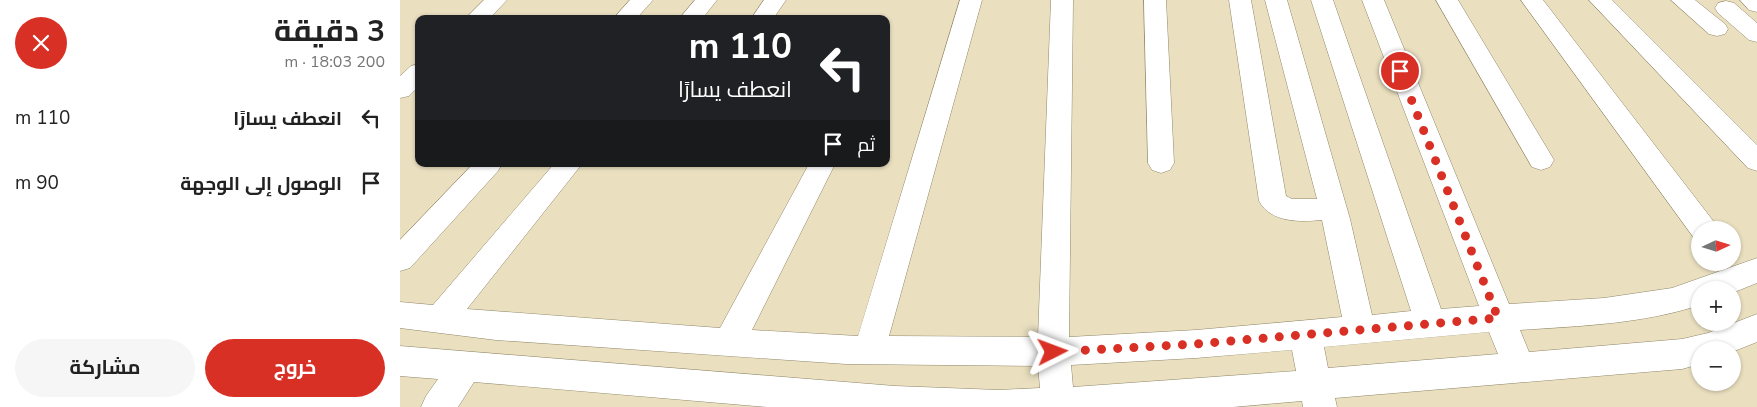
<!DOCTYPE html>
<html lang="ar">
<meta charset="utf-8">
<style>
:root{--surface:#fff;--page:#f6f6f6;--text:#222;--muted:#767676;--accent:#d93025}
body{margin:0;font-family:"Nunito Sans",Cairo,sans-serif;background:var(--page);color:var(--text);direction:rtl;height:100vh;display:flex;flex-direction:column;font-size:19px;white-space:nowrap}
*{box-sizing:border-box;margin:0}
p{font-size:16px;color:var(--muted)}
.icon{flex:none;width:28px;height:28px;fill:none;stroke:currentColor;stroke-width:2;stroke-linecap:round;stroke-linejoin:round}
.map{position:relative;flex:1;overflow:hidden;direction:ltr}
.side{display:flex;flex-direction:column;background:var(--surface);width:400px}
.side>*{flex:none}
.banner{position:absolute;left:15px;top:15px;width:475px;height:152px;border-radius:10px;box-shadow:0 1px 4px #0004;direction:rtl;background:#202124;color:#fff;overflow:hidden}
.needle{width:32px;rotate:86deg}
.controls{position:absolute;left:1291px;top:221px;display:grid;gap:10px}
.controls a{display:grid;place-items:center;width:50px;height:50px;border-radius:50%;background:var(--surface);box-shadow:0 1px 4px #0004;font-size:25px}
.pin{position:absolute;display:grid;place-items:center;width:42px;height:42px;color:#fff;margin:-21px;border:2px solid #fff;border-radius:50%;box-shadow:0 1px 5px #0007}
.me{position:absolute;width:55px;margin:-28px;rotate:87deg;stroke-linejoin:round;filter:drop-shadow(0 0 4px #0008)}
.turn{display:flex;align-items:center;gap:18px;height:105px;padding:0 15px;font-size:22px}
.turn .icon{width:65px;height:65px;stroke-width:2.5}
.turn b{display:block;font-size:35px;line-height:42px}
.then{display:flex;align-items:center;height:48px;padding:0 15px;background:#0003;gap:10px;font-size:19px}
.round{display:grid;place-items:center;flex:none;width:52px;height:52px;border-radius:26px;background:var(--page)}
.headline{display:flex;align-items:center;justify-content:space-between;height:85px;padding:0 15px}
h1{font-size:30px;font-weight:700;line-height:38px}
.cta{display:flex;gap:10px;margin-top:auto;padding:10px 15px}
.cta a{flex:1;height:58px;border-radius:30px;background:var(--accent);color:#fff;font-size:20px;font-weight:700;line-height:58px;text-align:center}
.cta a+a{background:var(--page);color:var(--text)}
ul{padding:0;list-style:none}
li{display:flex;align-items:center;gap:15px;height:65px;padding:0 15px}
li div{flex:1}
li b{display:block;font-size:19px}
li em{font-style:normal}
main{display:flex;flex:1;min-height:0}
.map>svg:first-child{display:block}
.lines{fill:none;stroke-linecap:round;stroke-linejoin:round}
.minor-casing{stroke:#908668;stroke-width:1}
.minor{fill:#fff;fill-rule:evenodd}
.route{stroke:#d93025;stroke-width:9;stroke-dasharray:0 16.2}
</style>
<main>
<div class="map">
<svg width="1357" height="407" viewBox="0 0 1357 407">
<rect width="100%" height="100%" fill="#eae0c0"/>
<g class="lines">
<!-- minor casing -->
<g class="minor-casing">
<g id="minor">
<path d="M84 0H107L89 19H65Z"/>
<path d="M230 0H253L236 19H213Z"/>
<path d="M295 0H317L302 19H279Z"/>
<path d="M364 0H386L373 19H351Z"/>
<path d="M560 0H582L489 336 638 337 651 0H673L669 337 796 330 942 317 922 220C900 222 871 223 859 201L829 0H851L886 196 892 199H917L865 0H887L950 219 972 315 1011 311 911 0H933L1041 309 1079 306 962 0H984L1109 304 1204 298 1272 288 1357 258V283L1332 293V290H1300V305C1242 324 1180 326 1120 330L1129 352 1282 339 1308 333 1357 314V342L1332 352V350H1300V364L1282 369 935 398 937 407H903L902 401 833 407H367L74 382 58 407H21L26 396 38 379 0 376V346L495 386 599 390 640 388 638 366 446 364 96 340 0 328V302L33 305 154 164H182L67 309 320 328 409 164H435L352 330 458 336ZM1089 332 1098 354 928 368 924 347ZM892 350 896 371 673 387 671 365 796 358Z"/>
<path d="M744 0H766L774 163 770 170 761 173 752 170 748 163Z"/>
<path d="M1036 0H1058L1154 160 1150 167 1141 170 1132 167Z"/>
<path d="M1121 0H1143L1314 222 1318 230H1300V240L1294 238Z"/>
<path d="M1189 0H1212L1357 145V171L1348 168Z"/>
<path d="M1271 0H1295L1325 24 1328 29 1325 34 1317 36 1309 34Z"/>
<path d="M1340 0H1357V12L1349 10Z"/>
<path d="M1326 1 1334 3 1357 23V42L1349 40 1318 13 1315 8 1318 3Z"/>
<path d="M19 64V86L9 96 0 98V76L11 66Z"/>
<path d="M73 164H102L98 171 10 268 0 271V240Z"/>
</g>
</g>
<!-- minor -->
<use href="#minor" class="minor"/>
</g>
<g class="lines">
<!-- route -->
<path class="route" d="M653 352 796 344 1098 318 1000 71"/>
</g>
</svg>
<div class="controls">
<a><svg class="needle" viewBox="-14 -14 28 28"><path d="M0-13l5 13h-10z" fill="#e53935"/><path d="M0 13l5-13h-10z" fill="#767676"/></svg></a>
<a>+</a>
<a>−</a>
</div>
<div class="pin" style="left:1000px;top:71px;background:#d93025"><svg class="icon" aria-label="arrive" viewBox="0 0 24 24"><path d="M6 21V4h12l-3 4 3 4H6"/></svg></div>
<svg class="me" style="left:653px;top:352px" viewBox="-20 -20 40 40"><path d="M0-17L14 15 0 8-14 15z" fill="#d93025" stroke="#fff" stroke-width="4"/></svg>
<div class="banner">
<div class="turn"><svg class="icon" aria-label="left" viewBox="0 0 24 24"><path d="M17 20v-9H6M10 6l-5 5 5 5"/></svg><div><b>110 m</b>انعطف يسارًا</div></div>
<div class="then">ثم<svg class="icon" aria-label="arrive" viewBox="0 0 24 24"><path d="M6 21V4h12l-3 4 3 4H6"/></svg></div>
</div>
</div>
<section class="side">
<div class="headline"><div><h1>3 دقيقة</h1><p>200 m · 18:03</p></div><a class="round" style="background:#d93025;color:#fff"><svg class="icon" aria-label="close" viewBox="0 0 24 24"><path d="M6 6l12 12M18 6L6 18"/></svg></a></div>
<ul>
<li><svg class="icon" aria-label="left" viewBox="0 0 24 24"><path d="M17 20v-9H6M10 6l-5 5 5 5"/></svg><div><b>انعطف يسارًا</b></div><em>110 m</em></li>
<li><svg class="icon" aria-label="arrive" viewBox="0 0 24 24"><path d="M6 21V4h12l-3 4 3 4H6"/></svg><div><b>الوصول إلى الوجهة</b></div><em>90 m</em></li>
</ul>
<div class="cta"><a>خروج</a><a>مشاركة</a></div>
</section>
</main>
